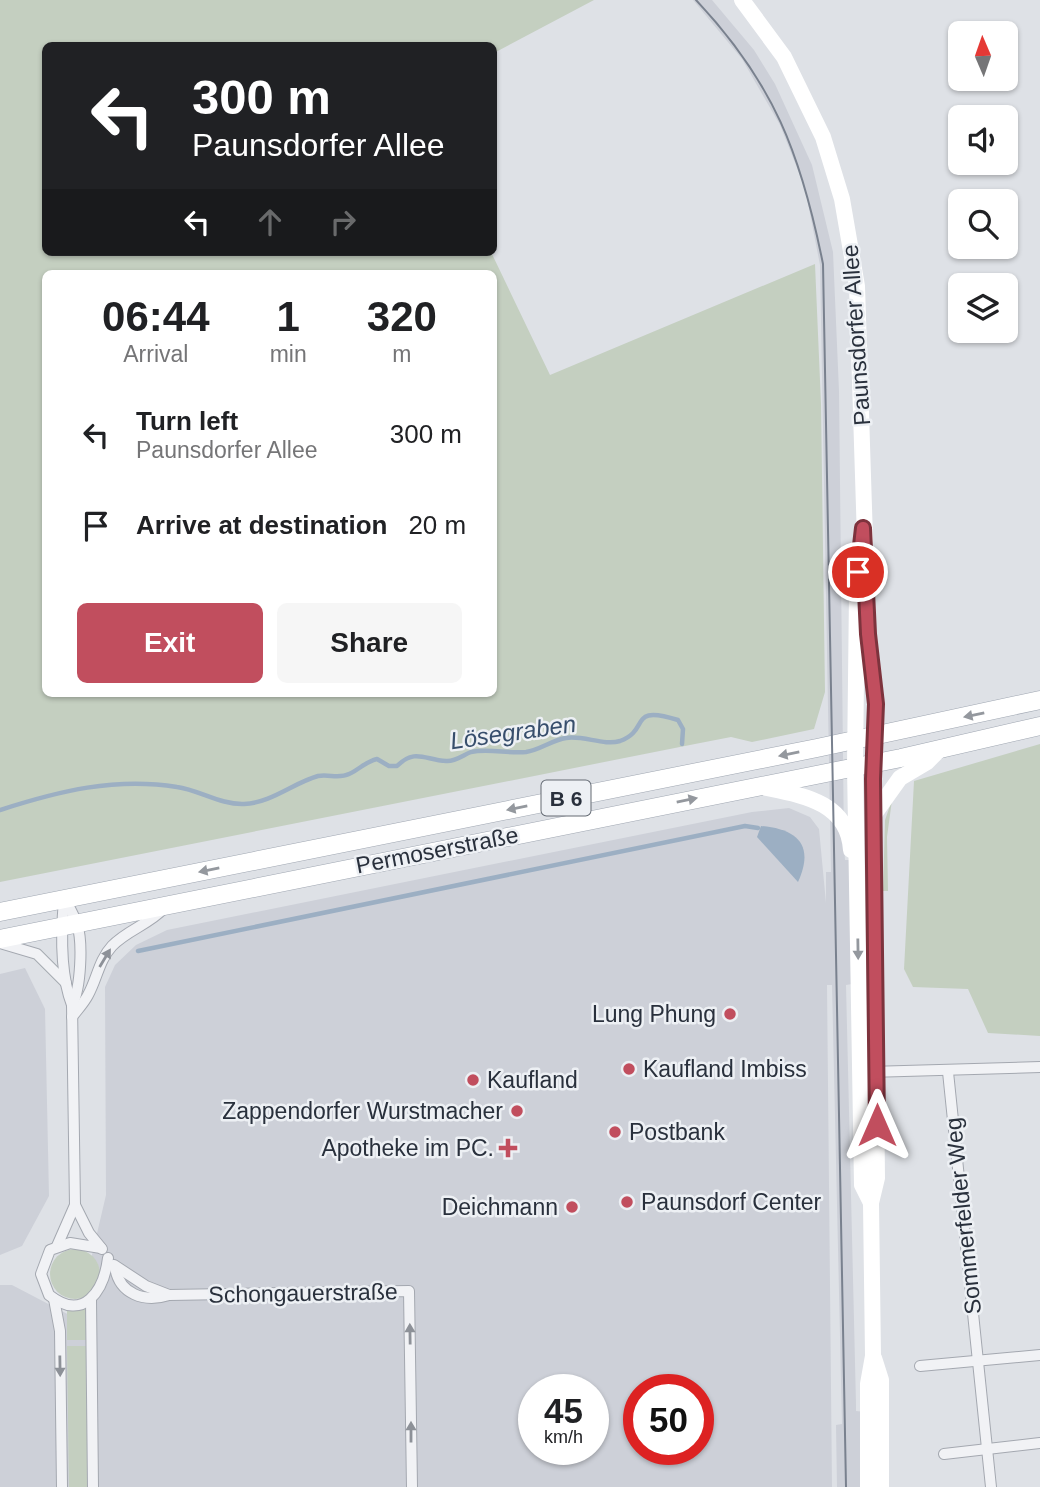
<!DOCTYPE html>
<meta charset="utf-8">
<style>
:root{--surface:#fff;--page:#f6f6f6;--text:#202124;--muted:#757577;--accent:#c14e5e}
body{margin:0;font-family:Helvetica,sans-serif;background:var(--page);color:var(--text);height:100vh;display:flex;flex-direction:column;font-size:26px;white-space:nowrap}
*{box-sizing:border-box;margin:0}
p{font-size:23px;color:var(--muted)}
.icon{flex:none;width:38px;height:38px;fill:none;stroke:currentColor;stroke-width:2;stroke-linecap:round;stroke-linejoin:round}
.map{position:relative;flex:1;overflow:hidden}
.details{position:absolute;left:42px;top:270px;width:455px;height:427px;display:flex;flex-direction:column;background:var(--surface);border-radius:10px;box-shadow:0 2px 5px #0004}
.details>*{flex:none}
.guide{position:absolute;left:42px;top:42px;width:455px;height:214px;border-radius:10px;box-shadow:0 2px 5px #0004;background:#202124;color:#fff;overflow:hidden}
.needle{width:46px;rotate:358deg}
.controls{position:absolute;left:948px;top:21px;display:grid;gap:14px}
.controls a{display:grid;place-items:center;width:70px;height:70px;border-radius:10px;background:var(--surface);box-shadow:0 2px 5px #0004;font-size:35px}
.speed{position:absolute;left:518px;top:1374px;display:flex;gap:14px;font-size:35px;font-weight:700;text-align:center}
.speed>*{display:grid;place-content:center;width:91px;height:91px;border-radius:50%;background:var(--surface);box-shadow:0 2px 5px #0004;line-height:1}
.speed small{font-size:18px;font-weight:400}
.speed .limit{border:10px solid #d22;background:#fff;color:#111}
.pin{position:absolute;display:grid;place-items:center;width:60px;height:60px;color:#fff;margin:-30px;border:4px solid #fff;border-radius:50%;box-shadow:0 2px 7px #0007}
.me{position:absolute;width:77px;margin:-38px;rotate:0deg;stroke-linejoin:round;filter:drop-shadow(0 0 5px #0008)}
.turn{display:flex;align-items:center;gap:24px;height:147px;padding:0 35px;font-size:32px}
.turn .icon{width:91px;height:91px;stroke-width:2.5}
.turn b{display:block;font-size:49px;line-height:60px}
.lanes{display:flex;align-items:center;height:66px;padding:0 35px;background:#0003;justify-content:center;gap:35px;direction:ltr}
.lanes .off{opacity:.35}
.eta{display:flex;justify-content:space-evenly;align-items:center;height:119px;text-align:center}
.eta b{font-size:42px;font-weight:700;line-height:49px}
.primary-button{display:flex;gap:14px;margin-top:auto;padding:14px 35px}
.primary-button a{flex:1;height:80px;border-radius:10px;background:var(--accent);color:#fff;font-size:28px;font-weight:700;line-height:80px;text-align:center}
.primary-button a+a{background:var(--page);color:var(--text)}
ul{padding:0;list-style:none}
li{display:flex;align-items:center;gap:21px;height:91px;padding:0 35px}
li div{flex:1}
li b{display:block;font-size:26px}
li em{font-style:normal}
.map>svg:first-child{display:block}
.built{fill:#cdd0d8;fill-rule:evenodd}
.green{fill:#c4cfc0;fill-rule:evenodd}
.water{fill:#9cafc3}
.lines{fill:none;stroke-linecap:round;stroke-linejoin:round}
.stream{stroke:#9cafc3;stroke-width:4.5}
.street-casing{stroke:#a4a8b0;stroke-width:12}
.primary-casing{stroke:#9fa6b1;stroke-width:19}
.street{stroke:#f1f2f5;stroke-width:10}
.secondary{stroke:#fff;stroke-width:16}
.primary{stroke:#fff;stroke-width:18}
.tram{stroke:#79818e;stroke-width:2}
.oneway{fill:#94989e}
.oneway2{fill:#8d9198}
.route-casing{stroke:#7d333d;stroke-width:18}
.route{stroke:#c14e5e;stroke-width:12}
.poi-dot{fill:#c14e5e;stroke:#edf0f4;stroke-width:2.5}
.labels{text-anchor:middle;dominant-baseline:central;stroke-width:5;stroke-linejoin:round;paint-order:stroke}
.shield{fill:#edf0f4;stroke:#646a73;stroke-width:2}
.shield-label{font-size:21px;font-weight:bold;fill:#29303c}
.street-label{font-size:23px;fill:#29303c;stroke:#edf0f4}
.poi-label{font-size:23px;fill:#29303c;stroke:#edf0f4;text-anchor:end}
.water-label{font-size:24px;font-style:italic;fill:#374e6c;stroke:#edf0f4}
</style>
<div class="map">
<svg width="1040" height="1487" viewBox="0 0 1040 1487">
<rect width="100%" height="100%" fill="#dee1e6"/>
<!-- built -->
<g class="built">
<path d="M693 0H712L754 50 775 84 812 165 833 252 839 391 844 846 845 860H850L852 984 846 985 856 1404V1411L865 1412 866 1487H837L836 1425 842 1424 832 985H827L832 1487H0V1285H12L77 1319 106 1195 105 987 115 965 136 945 167 930 752 812 789 808 810 817 819 829 826 903V872H831L820 265 805 188 780 125 742 59ZM534 1390H593V1449H534ZM639 1390H698V1449H639Z"/>
<path d="M25 968 45 1009 49 1196 22 1246 0 1255V974Z"/>
</g>
<!-- green -->
<g class="green">
<path d="M0 0H594L494 53V46H46V252H491L550 375 815 264 821 404 825 692 814 729 752 742 731 737 695 744 0 882ZM46 273H494V693H46Z"/>
<path d="M1040 744V1036L988 1033 968 989 913 987 904 969 914 781Z"/>
<path d="M892 800 887 837 888 891H883L885 820Z"/>
<circle cx="75" cy="1274" r="25"/>
<path d="M67 1307 86 1308 87 1340H67Z"/>
<path d="M67 1346H87L89 1487H69Z"/>
</g>
<!-- water -->
<path class="water" d="M761 826C797 829 815 845 798 882L757 837Z"/>
<g class="lines">
<!-- stream -->
<g class="stream">
<path d="M0 810C59 791 115 777 177 787 199 790 221 805 244 804 271 803 293 783 318 776 329 774 339 779 349 774 360 769 365 762 377 759L389 766H397C415 748 425 760 446 761 455 762 463 755 471 752 489 748 508 754 526 752 540 750 552 740 566 738 583 735 604 746 620 741 651 730 627 704 678 720L683 729 682 744"/>
<path d="M138 951 745 826 758 828"/>
</g>
<!-- street casing -->
<g class="street-casing">
<g id="street">
<path d="M64 900C61 933 60 974 72 1005"/>
<path d="M0 943 37 954 66 983"/>
<path d="M72 1017C77 1010 84 1003 88 995 97 979 99 960 112 946 127 930 150 924 164 908"/>
<path d="M869 1072 1040 1067"/>
<path d="M948 1072 991 1487"/>
<path d="M75 1205 89 1233 102 1249"/>
<path d="M57 1246 75 1205 72 1005C81 988 83 942 77 924 74 915 69 907 65 899"/>
<path d="M101 1248 70 1243 50 1250 41 1274 49 1295C84 1323 104 1290 108 1258"/>
<path d="M114 1265 146 1286 169 1295"/>
<path d="M115 1267C119 1294 144 1303 169 1295L409 1291 412 1487"/>
<path d="M54 1299 60 1331 62 1487"/>
<path d="M91 1300 93 1487"/>
<path d="M920 1366 1040 1355"/>
<path d="M944 1454 1040 1443"/>
</g>
</g>
<!-- primary casing -->
<g class="primary-casing">
<g id="primary">
<path d="M0 912 817 748 1040 700"/>
<path d="M0 939 901 758 1040 726"/>
</g>
</g>
<!-- street -->
<use href="#street" class="street"/>
<!-- secondary -->
<g class="secondary">
<path d="M742 0 784 57 823 137 842 199 857 286 868 634 876 704 873 779 877 1178 871 1203 873 1356 868 1384V1487"/>
<path d="M857 593 855 766 862 1185 871 1203"/>
<path d="M762 787C800 795 848 801 851 850"/>
<path d="M875 813 900 778 927 762 939 750"/>
<path d="M874 1358 881 1380V1487"/>
</g>
<!-- primary -->
<use href="#primary" class="primary"/>
<!-- tram -->
<path class="tram" d="M696 0C774 83 801 154 823 264L846 1487"/>
</g>
<!-- one-way arrows -->
<defs><path id="oneway-solid" d="M-6-.8H1V-3.2L6.5 0L1 3.2V.8H-6Z" transform="scale(1.75)"/></defs>
<g class="oneway">
<use href="#oneway-solid" transform="translate(974 715) rotate(168)"/>
<use href="#oneway-solid" transform="translate(789 754) rotate(169)"/>
<use href="#oneway-solid" transform="translate(687 800) rotate(-11)"/>
<use href="#oneway-solid" transform="translate(517 808) rotate(169)"/>
<use href="#oneway-solid" transform="translate(209 870) rotate(169)"/>
<use href="#oneway-solid" transform="translate(858 949) rotate(89)"/>
</g>
<g class="oneway2">
<use href="#oneway-solid" transform="translate(105 958) rotate(-59)"/>
<use href="#oneway-solid" transform="translate(410 1334) rotate(-91)"/>
<use href="#oneway-solid" transform="translate(60 1366) rotate(89)"/>
<use href="#oneway-solid" transform="translate(411 1432) rotate(-90)"/>
</g>
<g class="lines">
<!-- route casing -->
<g class="route-casing">
<path id="route" d="M858 572 863 528 868 634 876 704 873 779 877 1125"/>
</g>
<!-- route -->
<use href="#route" class="route"/>
</g>
<!-- markers -->
<g class="poi-dot">
<circle cx="730" cy="1014" r="7"/>
<circle cx="629" cy="1069" r="7"/>
<circle cx="473" cy="1080" r="7"/>
<circle cx="517" cy="1111" r="7"/>
<circle cx="615" cy="1132" r="7"/>
<path d="M504.5 1137.5h7v7h7v7h-7v7h-7v-7h-7v-7h7z"/>
<circle cx="627" cy="1202" r="7"/>
<circle cx="572" cy="1207" r="7"/>
</g>
<g class="labels">
<!-- shield labels -->
<rect class="shield" x="541.5" y="780.5" width="49" height="35" rx="5"/>
<g class="shield-label">
<text x="566" y="798">B 6</text>
</g>
<!-- street labels -->
<g class="street-label">
<text transform="translate(856 335) rotate(-94)">Paunsdorfer Allee</text>
<text transform="translate(437 850) rotate(-11)">Permoserstraße</text>
<text transform="translate(963 1216) rotate(-96)">Sommerfelder Weg</text>
<text transform="translate(303 1293) rotate(-1)">Schongauerstraße</text>
</g>
<!-- poi labels -->
<g class="poi-label">
<text x="716" y="1014">Lung Phung</text>
<text x="643" y="1069" text-anchor="start">Kaufland Imbiss</text>
<text x="487" y="1080" text-anchor="start">Kaufland</text>
<text x="503" y="1111">Zappendorfer Wurstmacher</text>
<text x="629" y="1132" text-anchor="start">Postbank</text>
<text x="494" y="1148">Apotheke im PC.</text>
<text x="641" y="1202" text-anchor="start">Paunsdorf Center</text>
<text x="558" y="1207">Deichmann</text>
</g>
<!-- water labels -->
<g class="water-label">
<text transform="translate(513 732) rotate(-8)">Lösegraben</text>
</g>
</g>
</svg>
<div class="controls">
<a><svg class="needle" viewBox="-14 -14 28 28"><path d="M0-13l5 13h-10z" fill="#e53935"/><path d="M0 13l5-13h-10z" fill="#757577"/></svg></a>
<a><svg class="icon" aria-label="sound" viewBox="0 0 24 24"><path d="M4 9h4l5-4v14l-5-4H4zM17 9q2 3 0 6"/></svg></a>
<a><svg class="icon" aria-label="search" viewBox="0 0 24 24"><circle cx="10" cy="10" r="6"/><path d="M15 15l6 6"/></svg></a>
<a><svg class="icon" aria-label="layers" viewBox="0 0 24 24"><path d="M12 4l9 5-9 5-9-5zM3 14l9 5 9-5"/></svg></a>
</div>
<div class="speed"><div>45<small>km/h</small></div><div class="limit">50</div></div>
<div class="pin" style="left:858px;top:572px;background:#d93025"><svg class="icon" aria-label="arrive" viewBox="0 0 24 24"><path d="M6 21V4h12l-3 4 3 4H6"/></svg></div>
<svg class="me" style="left:877px;top:1125px" viewBox="-20 -20 40 40"><path d="M0-17L14 15 0 8-14 15z" fill="#c14e5e" stroke="#fff" stroke-width="4"/></svg>
<div class="guide">
<div class="turn"><svg class="icon" aria-label="left" viewBox="0 0 24 24"><path d="M17 20v-9H6M10 6l-5 5 5 5"/></svg><div><b>300 m</b>Paunsdorfer Allee</div></div>
<div class="lanes"><svg class="icon" aria-label="left" viewBox="0 0 24 24"><path d="M17 20v-9H6M10 6l-5 5 5 5"/></svg><svg class="icon off" aria-label="ahead" viewBox="0 0 24 24"><path d="M12 20V5M6 11l6-6 6 6"/></svg><svg class="icon off" aria-label="right" viewBox="0 0 24 24"><path d="M7 20v-9h11M14 6l5 5-5 5"/></svg></div>
</div>
<section class="details">
<div class="eta">
<div><b>06:44</b><p>Arrival</p></div>
<div><b>1</b><p>min</p></div>
<div><b>320</b><p>m</p></div>
</div>
<ul>
<li><svg class="icon" aria-label="left" viewBox="0 0 24 24"><path d="M17 20v-9H6M10 6l-5 5 5 5"/></svg><div><b>Turn left</b><p>Paunsdorfer Allee</p></div><em>300 m</em></li>
<li><svg class="icon" aria-label="arrive" viewBox="0 0 24 24"><path d="M6 21V4h12l-3 4 3 4H6"/></svg><div><b>Arrive at destination</b></div><em>20 m</em></li>
</ul>
<div class="primary-button"><a>Exit</a><a>Share</a></div>
</section>
</div>
